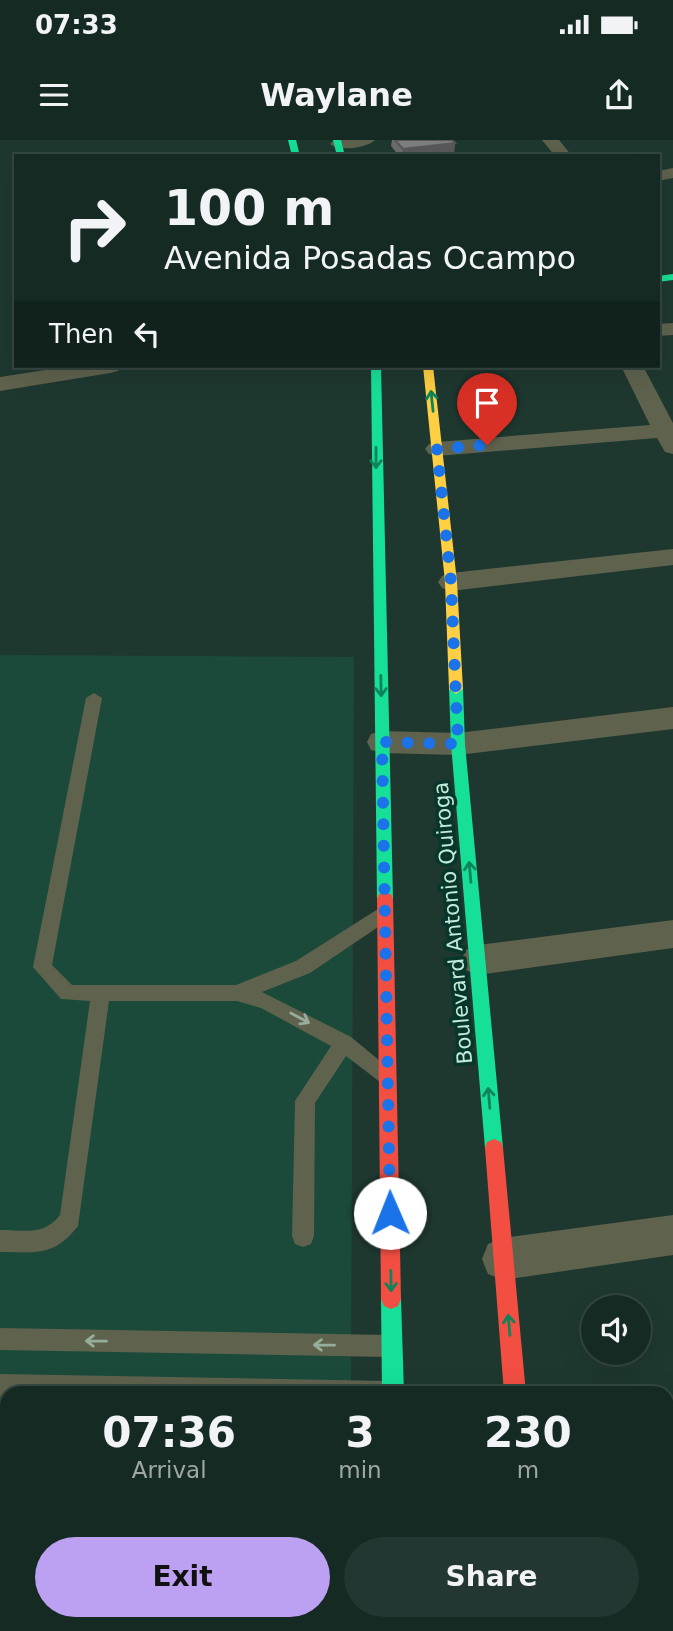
<!DOCTYPE html>
<style>
:root{--surface:#162a24;--page:#233631;--text:#f1f3f6;--muted:#9ea7a6;--line:#354641;--accent:#bca0f2}
body{margin:0;font-family:"DejaVu Sans",sans-serif;background:var(--page);color:var(--text);height:100vh;display:flex;flex-direction:column;font-size:26px;white-space:nowrap}
*{box-sizing:border-box;margin:0}
p{font-size:23px;color:var(--muted)}
.icon{flex:none;width:38px;height:38px;fill:none;stroke:currentColor;stroke-width:2;stroke-linecap:round;stroke-linejoin:round}
.map{position:relative;flex:1;overflow:hidden}
.drawer{position:absolute;left:0px;top:1246px;width:674px;height:245px;display:flex;flex-direction:column;background:var(--surface);border-radius:21px 21px 0 0;box-shadow:0 7px 28px #0002,0 0 0 2px var(--line)}
.drawer>*{flex:none}
.top-card{position:absolute;left:14px;top:14px;width:646px;height:214px;border-radius:0px;box-shadow:0 7px 28px #0002,0 0 0 2px var(--line);background:#162a24;color:var(--text);overflow:hidden}
.tools{position:absolute;left:581px;top:1155px;display:grid;gap:14px}
.tools a{display:grid;place-items:center;width:70px;height:70px;border-radius:50%;background:var(--surface);box-shadow:0 7px 28px #0002,0 0 0 2px var(--line);font-size:35px}
.pin{position:absolute;display:grid;place-items:center;width:60px;height:60px;color:#fff;margin:-72px -30px;border-radius:50% 50% 50% 0;rotate:-45deg;box-shadow:0 0 7px #0007}
.pin .icon{rotate:45deg}
.me{position:absolute;width:77px;margin:-38px;rotate:359deg;stroke-linejoin:round;filter:drop-shadow(0 0 5px #0008)}
.turn{display:flex;align-items:center;gap:24px;height:147px;padding:0 35px;font-size:32px}
.turn .icon{width:91px;height:91px;stroke-width:2.5}
.turn b{display:block;font-size:49px;line-height:60px}
.then{display:flex;align-items:center;height:66px;padding:0 35px;background:#0003;gap:14px;font-size:26px}
.eta{display:flex;justify-content:space-evenly;align-items:center;height:119px;text-align:center}
.eta b{font-size:42px;font-weight:800;line-height:49px}
.cta{display:flex;gap:14px;margin-top:auto;padding:14px 35px}
.cta a{flex:1;height:80px;border-radius:42px;background:var(--accent);color:#111;font-size:28px;font-weight:800;line-height:80px;text-align:center}
.cta a+a{background:var(--page);color:var(--text)}
.status{display:flex;justify-content:space-between;align-items:center;height:49px;padding:0 35px;background:var(--surface);direction:ltr}
.status svg{height:19px;fill:currentColor}
header{display:flex;justify-content:space-between;align-items:center;height:91px;padding:0 35px;background:var(--surface);font-size:32px;font-weight:800}
.map>svg:first-child{display:block}
.built{fill:#1b4a3b}
.lines{fill:none;stroke-linecap:round;stroke-linejoin:round}
.lane{fill:#5f624d;fill-rule:evenodd}
.street{fill:#5f624d;fill-rule:evenodd}
.fast{fill:#16e098;fill-rule:evenodd}
.slow{fill:#ffcf43;fill-rule:evenodd}
.jam{fill:#f24e42;fill-rule:evenodd}
.wall{fill:#6d6c6f}
.shaded-wall{fill:#59585a}
.building{fill:#7f7e81;stroke:#59585a;stroke-width:2}
.oneway{stroke:#0e835c}
.oneway2{stroke:#96ad9b}
.route{stroke:#1a73e8;stroke-width:12;stroke-dasharray:0 21.6}
.labels{text-anchor:middle;dominant-baseline:central;stroke-width:7;stroke-linejoin:round;paint-order:stroke}
.street-label{font-size:21px;fill:#c3ebdb;stroke:#07372a}
</style>
<div class="status"><b>07:33</b><svg viewBox="0 0 49 12"><path d="M0 12V9h3v3zM5 12V6h3v6zM10 12V3h3v9zM15 12V0h3v12zM26 1h20v11H26zM47 4h2v5h-2z"/></svg></div>
<header><svg class="icon" aria-label="menu" viewBox="0 0 24 24"><path d="M4 6h16M4 12h16M4 18h16"/></svg>Waylane<svg class="icon" aria-label="share" viewBox="0 0 24 24"><path d="M12 15V3M7 8l5-5 5 5M5 13v7h14v-7"/></svg></header>
<div class="map">
<svg width="673" height="1491" viewBox="0 0 673 1491">
<rect width="100%" height="100%" fill="#1e3830"/>
<!-- built -->
<path class="built" d="M0 515 354 517 351 1253H7V1484H349V1491H0Z"/>
<g class="lines">
<!-- lane -->
<g class="lane">
<path d="M94 553 102 558 52 825 72 845H236L296 821 378 769 384 767 390 769 393 774 390 779 310 833 262 852 351 897 391 930 394 936 391 942 384 945 346 916 315 963 314 1096 311 1104 303 1107 295 1104 292 1096 295 961 331 906 261 868 237 861H109L78 1086C54 1117 36 1112 0 1112V1090C25 1090 44 1096 60 1075L90 861 61 859 33 827 86 558Z"/>
<path d="M0 1188 389 1195 397 1198 400 1206 397 1214 389 1217 0 1210Z"/>
<path d="M0 1234 388 1241 396 1245 400 1253H7V1258H0Z"/>
<rect x="0" y="1376" width="7" height="24"/>
</g>
<!-- street -->
<g class="street">
<path d="M334 0H375C367 8 339 12 330 4Z"/>
<path d="M542 0H559L572 16H555Z"/>
<path d="M673 28V38L658 41V31Z"/>
<path d="M673 183V195L658 196V184Z"/>
<path d="M71 226H121L118 231 110 233 0 251V237Z"/>
<path d="M621 226H643L673 283V314L665 312 657 298 437 316 429 314 425 309 429 304 437 302 650 285Z"/>
<path d="M673 409V425L451 451 442 448 438 442 442 436 451 433Z"/>
<path d="M673 567V589L458 615 382 613 371 610 367 602 371 594 382 591 458 593Z"/>
<path d="M673 780V808L478 835 466 830 461 820 466 810 478 805Z"/>
<path d="M673 1075V1115L503 1140 488 1134 482 1119 488 1104 503 1098Z"/>
</g>
<!-- fast -->
<g class="fast">
<path d="M288 0H296L300 16H292Z"/>
<path d="M333 0H341L345 16H337Z"/>
<path d="M673 134V140L658 142V136Z"/>
<path d="M371 226H381L393 759 391 764H379L377 759Z"/>
<path d="M456 544 463 549 465 604 503 1008 501 1014 494 1017 487 1014 485 1008 451 604 449 549Z"/>
<path d="M391 1149 398 1152 401 1159 404 1253H382L381 1159 384 1152Z"/>
<path d="M385 1484H409L410 1491H386Z"/>
</g>
<!-- slow -->
<g class="slow">
<path d="M423 226H433L457 442 463 549 456 554 449 549 445 442Z"/>
<path d="M522 1484H546L547 1491H523Z"/>
</g>
<!-- jam -->
<g class="jam">
<path d="M385 753 391 754 393 759 401 1159 398 1166 391 1169 384 1166 381 1159 377 759 379 754Z"/>
<path d="M494 999 501 1002 503 1008 526 1253H504L485 1008 487 1002Z"/>
</g>
</g>
<!-- wall -->
<path class="wall" d="M392 0H452L455 3 454 13 433 16H399L391 6Z"/>
<!-- shaded-wall -->
<path class="shaded-wall" d="M455 3 454 13 433 16H402L403 9Z"/>
<!-- building -->
<path class="building" d="M395 0H452L455 3 403 9Z"/>
<!-- one-way arrows -->
<defs><path id="oneway-shaft" d="M-6 0H5M1.5-3L5.5 0L1.5 3" fill="none" stroke-width="1.6" stroke-linecap="round" stroke-linejoin="round" transform="scale(1.75)"/></defs>
<g class="oneway">
<use href="#oneway-shaft" transform="translate(432 261) rotate(-96)"/>
<use href="#oneway-shaft" transform="translate(376 318) rotate(90)"/>
<use href="#oneway-shaft" transform="translate(381 546) rotate(89)"/>
<use href="#oneway-shaft" transform="translate(470 732) rotate(-95)"/>
<use href="#oneway-shaft" transform="translate(489 958) rotate(-95)"/>
<use href="#oneway-shaft" transform="translate(391 1141) rotate(89)"/>
<use href="#oneway-shaft" transform="translate(509 1185) rotate(-95)"/>
</g>
<g class="oneway2">
<use href="#oneway-shaft" transform="translate(300 878) rotate(28)"/>
<use href="#oneway-shaft" transform="translate(96 1201) rotate(-179)"/>
<use href="#oneway-shaft" transform="translate(324 1205) rotate(-179)"/>
</g>
<g class="lines">
<!-- route -->
<path class="route" d="M390 1073 382 602 458 604 451 442 437 309 487 305"/>
</g>
<g class="labels">
<!-- street labels -->
<g class="street-label">
<text transform="translate(453 783) rotate(-95)">Boulevard Antonio Quiroga</text>
</g>
</g>
</svg>
<div class="tools">
<a><svg class="icon" aria-label="sound" viewBox="0 0 24 24"><path d="M4 9h4l5-4v14l-5-4H4zM17 9q2 3 0 6"/></svg></a>
</div>
<div class="pin" style="left:487px;top:305px;background:#d93025"><svg class="icon" aria-label="arrive" viewBox="0 0 24 24"><path d="M6 21V4h12l-3 4 3 4H6"/></svg></div>
<svg class="me" style="left:390px;top:1073px" viewBox="-20 -20 40 40"><circle r="19" fill="#fff"/><path d="M0-13L10 11 0 6-10 11z" fill="#1a73e8"/></svg>
<div class="top-card">
<div class="turn"><svg class="icon" aria-label="right" viewBox="0 0 24 24"><path d="M7 20v-9h11M14 6l5 5-5 5"/></svg><div><b>100 m</b>Avenida Posadas Ocampo</div></div>
<div class="then">Then<svg class="icon" aria-label="left" viewBox="0 0 24 24"><path d="M17 20v-9H6M10 6l-5 5 5 5"/></svg></div>
</div>
<section class="drawer">
<div class="eta">
<div><b>07:36</b><p>Arrival</p></div>
<div><b>3</b><p>min</p></div>
<div><b>230</b><p>m</p></div>
</div>
<div class="cta"><a>Exit</a><a>Share</a></div>
</section>
</div>
